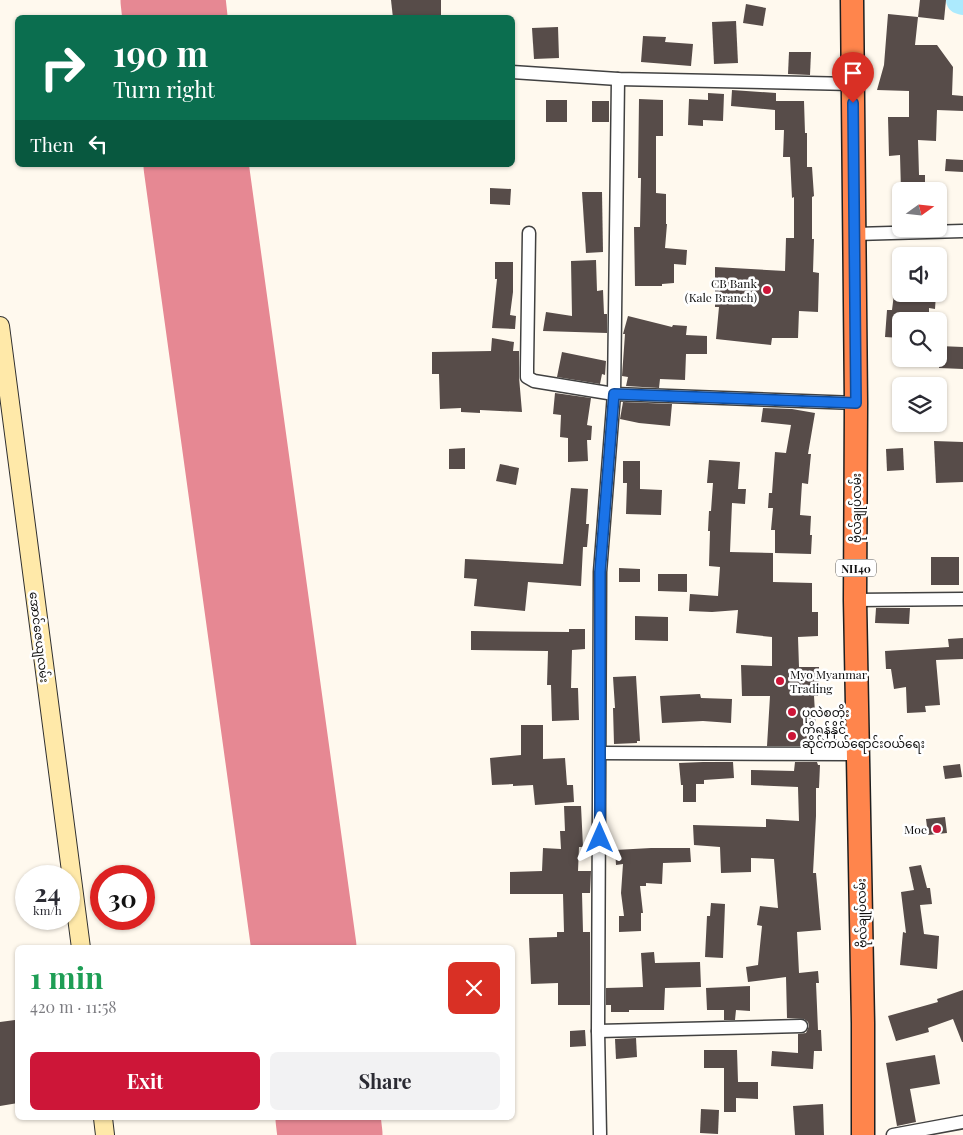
<!DOCTYPE html>
<meta charset="utf-8">
<style>
:root{--surface:#fff;--page:#f2f2f3;--text:#2b2b33;--muted:#7c7c81;--accent:#cd1638}
body{margin:0;font-family:"Playfair Display","Noto Sans Myanmar",serif;background:var(--page);color:var(--text);height:100vh;display:flex;flex-direction:column;font-size:19px;white-space:nowrap}
*{box-sizing:border-box;margin:0}
p{font-size:16px;color:var(--muted)}
.icon{flex:none;width:28px;height:28px;fill:none;stroke:currentColor;stroke-width:2;stroke-linecap:round;stroke-linejoin:round}
.map{position:relative;flex:1;overflow:hidden}
.panel{position:absolute;left:15px;top:945px;width:500px;height:175px;display:flex;flex-direction:column;background:var(--surface);border-radius:8px;box-shadow:0 1px 4px #0004}
.panel>*{flex:none}
.hud{position:absolute;left:15px;top:15px;width:500px;height:152px;border-radius:8px;box-shadow:0 1px 4px #0004;background:#0b6e4f;color:#fff;overflow:hidden}
.needle{width:32px;rotate:75deg}
.fabs{position:absolute;left:892px;top:182px;display:grid;gap:10px}
.fabs a{display:grid;place-items:center;width:55px;height:55px;border-radius:8px;background:var(--surface);box-shadow:0 1px 4px #0004;font-size:25px}
.speed{position:absolute;left:15px;top:865px;display:flex;gap:10px;font-size:25px;font-weight:700;text-align:center}
.speed>*{display:grid;place-content:center;width:65px;height:65px;border-radius:50%;background:var(--surface);box-shadow:0 1px 4px #0004;line-height:1}
.speed small{font-size:12px;font-weight:400}
.speed .limit{border:8px solid #d22;background:#fff;color:#111}
.pin{position:absolute;display:grid;place-items:center;width:42px;height:42px;color:#fff;margin:-51px -21px;border-radius:50% 50% 50% 0;rotate:-45deg;box-shadow:0 0 5px #0007}
.pin .icon{rotate:45deg}
.me{position:absolute;width:55px;margin:-28px;rotate:0deg;stroke-linejoin:round;filter:drop-shadow(0 0 4px #0008)}
.turn{display:flex;align-items:center;gap:18px;height:105px;padding:0 15px;font-size:22px}
.turn .icon{width:65px;height:65px;stroke-width:2.5}
.turn b{display:block;font-size:35px;line-height:42px}
.then{display:flex;align-items:center;height:48px;padding:0 15px;background:#0003;gap:10px;font-size:19px}
.round{display:grid;place-items:center;flex:none;width:52px;height:52px;border-radius:8px;background:var(--page)}
.headline{display:flex;align-items:center;justify-content:space-between;height:85px;padding:0 15px}
h1{font-size:30px;font-weight:700;line-height:38px;color:#1e9e55}
.cta{display:flex;gap:10px;margin-top:auto;padding:10px 15px}
.cta a{flex:1;height:58px;border-radius:8px;background:var(--accent);color:#fff;font-size:20px;font-weight:700;line-height:58px;text-align:center}
.cta a+a{background:var(--page);color:var(--text)}
.map>svg:first-child{display:block}
.lines{fill:none;stroke-linecap:round;stroke-linejoin:round}
.river{stroke:#aceafd;stroke-width:28}
.runway{stroke:#e68893;stroke-width:105}
.building{fill:#574c49}
.street-casing{stroke:#414141;stroke-width:15}
.secondary-casing{stroke:#303030;stroke-width:20}
.highway-casing{stroke:#1f1f1f;stroke-width:25}
.street{stroke:#fff;stroke-width:12}
.secondary{stroke:#ffe9a9;stroke-width:18}
.highway{stroke:#ff854c;stroke-width:22}
.route-casing{stroke:#114b97;stroke-width:12}
.route{stroke:#1a73e8;stroke-width:9}
.poi-dot{fill:#cd1638;stroke:#fff;stroke-width:2}
.labels{text-anchor:middle;dominant-baseline:central;stroke-width:5;stroke-linejoin:round;paint-order:stroke}
.shield{fill:#fff;stroke:#565656;stroke-width:1}
.shield-label{font-size:11px;font-weight:bold;fill:#0e0e0e}
.poi-label{font-size:12px;fill:#0e0e0e;stroke:#fff;text-anchor:start}
.street-label{font-size:12px;fill:#0e0e0e;stroke:#fff}
</style>
<div class="map">
<svg width="963" height="1135" viewBox="0 0 963 1135">
<rect width="100%" height="100%" fill="#fff9ee"/>
<g class="lines">
<!-- river -->
<path class="river" d="M960 0 963 1"/>
<!-- runway -->
<g class="runway">
<path d="M173 0 175 18"/>
<path d="M196 165 304 948"/>
<path d="M328 1118 330 1135"/>
</g>
</g>
<!-- building -->
<g class="building">
<path d="M391 0H441V18H393Z"/>
<path d="M920 0H946L944 20 918 17Z"/>
<path d="M746 4 766 8 763 26 743 23Z"/>
<path d="M888 14 918 17 915 45H937L953 67 952 95 963 96V111L937 110 936 141 918 140 919 175H925V191H901L900 155 889 156 888 117H909V91L877 90 884 65Z"/>
<path d="M736 21 738 63 714 64 712 22Z"/>
<path d="M558 27 559 58 534 59 532 28Z"/>
<path d="M643 36 666 37 665 42 693 44 691 66 641 62Z"/>
<path d="M789 52H811L810 75 788 74Z"/>
<path d="M732 90 776 93V101H804L805 133H807V167H812L814 196 812 197V239H814L813 272 819 273 818 312 799 311 798 338H772L771 345 716 339 719 307H715V267L785 271 786 238H794V197L792 198 790 157H783L784 130H775V107V110L731 106Z"/>
<path d="M708 93 724 94 723 121 703 120V126L688 125 689 99 708 100Z"/>
<path d="M639 99 663 100V136H656V193L666 194V224H667L665 248 687 250 686 265 674 264V283L662 284V286H635L634 227H640L641 178H638Z"/>
<rect x="546" y="100" width="21" height="22"/>
<rect x="592" y="101" width="17" height="21"/>
<path d="M946 159 963 160V172L945 171Z"/>
<path d="M490 188 511 189 510 205 490 204Z"/>
<path d="M582 192H602L603 252 586 253Z"/>
<path d="M596 260 597 291 603 290 604 314H607V333L543 331 546 312 572 316 571 261Z"/>
<path d="M495 262H513V292L510 315 516 316 515 329 492 328 497 279H495Z"/>
<path d="M894 294H936L935 309 929 308V321H901V338L885 337 887 310H892Z"/>
<path d="M628 316 672 327 673 325 687 326 686 335 707 336V354H686L685 380 660 379 659 388 626 386 628 377 622 376 625 334H623Z"/>
<path d="M492 338 514 342 513 351H519V377L522 412 480 410V413L461 412V408L440 409 439 374H432V352L491 351Z"/>
<path d="M939 346 963 347V369L939 368Z"/>
<path d="M562 352 606 361 605 375 602 374 600 384 557 377Z"/>
<path d="M555 393 591 398 587 425 592 426 591 440H587L588 461 568 462V438L560 437 561 415 553 414Z"/>
<path d="M623 402 672 404 670 426 639 423 620 419Z"/>
<path d="M763 408 792 409 815 413 808 454H811L808 484 802 483 800 515 811 516 810 535H812L811 554 775 553V530H771L773 508H768L769 493H772L775 452 786 453 791 425 761 422Z"/>
<path d="M934 441 963 442V482L936 483Z"/>
<path d="M465 448V469H449V449Z"/>
<path d="M903 448 904 470 887 471 886 449Z"/>
<path d="M709 460 740 462 738 489H746L745 504 732 503 730 552 773 553V582L812 583V612H818V636L798 637 799 667H819L818 696H814L817 746H767L770 696H742L741 665 772 666V637L736 633 738 610 712 612 689 611 690 594 718 596 720 567 709 566 710 531H708L709 511H711L713 483H707Z"/>
<path d="M623 461H640V489L662 490 661 515 626 514 627 483H623Z"/>
<path d="M500 464 519 468 516 485 496 481Z"/>
<path d="M571 488 588 489 586 524H589L587 547H583L581 586 528 582 525 611 474 606 477 579 464 578 465 559 563 564Z"/>
<rect x="931" y="557" width="28" height="28"/>
<path d="M619 568 640 569V582H619Z"/>
<path d="M658 574H687V592L658 591Z"/>
<path d="M876 608H910L909 624 875 623Z"/>
<path d="M635 616 668 617V641L635 640Z"/>
<path d="M569 629H585V649L572 650 571 688H578L579 720 552 721 551 685H547L548 651 471 650V631L569 632Z"/>
<path d="M963 638V659L936 660 940 705 925 706 926 712 907 713 906 687 894 689 891 669H886L885 651 949 647 948 639Z"/>
<path d="M636 676 640 741H637V743L614 744 613 708H615L613 677Z"/>
<path d="M700 694 701 698 732 699 731 723 703 721 662 723 660 696Z"/>
<path d="M521 725H543V759L565 758 567 785H573L574 802 535 805 533 785 513 786V784L492 785 490 758 521 755Z"/>
<path d="M703 762H733L734 778 704 780V784H696V802H683V785H681L679 763Z"/>
<path d="M795 762H817L818 765H820L819 788H816V816L813 873H816L821 930 797 932 799 973 818 971 819 983H816L818 1030H821L822 1051H814L813 1069 771 1066 772 1051 798 1053V1034L806 1033 809 1026 808 1022 804 1019 787 1018 786 977 748 982 746 967 758 965 762 926 757 925 760 906 778 908 774 859 751 858V872L721 873 720 847 694 845 693 825 766 827V819L799 821 798 787 751 785V770L794 771Z"/>
<path d="M960 764 962 777 945 779 943 766Z"/>
<path d="M564 806H581L583 847H579L578 871H591L590 893H582L583 932H590V1005H558V983L531 984 529 938 557 937V932H564L563 894H510V872L542 871 543 848 561 849 560 831H565Z"/>
<path d="M945 817 947 833 928 835 926 819Z"/>
<path d="M651 848H690L691 862 663 863 662 884 646 883V886H640L643 913H641V931L619 932V916H624L621 893 623 864 616 865 615 850Z"/>
<path d="M921 865 927 888H930L932 904 920 905 924 934 939 936 937 969 900 965 903 932 906 933 901 892 914 890 909 867Z"/>
<path d="M711 903 725 904 723 958 705 957 707 916H710Z"/>
<path d="M654 952 655 963 700 962 701 987 665 988 664 1010H629V1012H611V1005H606V988L643 987 641 953Z"/>
<path d="M750 986V1011L736 1010 735 1020H724V1010H707L706 988Z"/>
<path d="M963 990V1042H962L953 1019 928 1028 929 1032 896 1041 888 1016 938 1002 937 999Z"/>
<path d="M15 1020 18 1042V1103L0 1106V1022Z"/>
<path d="M585 1030 586 1046 570 1047V1031Z"/>
<path d="M636 1038 637 1057 616 1059 615 1039Z"/>
<path d="M704 1050H737L738 1082H758V1099L736 1098V1112H724V1068H704Z"/>
<path d="M935 1055 940 1084 910 1089 916 1122 897 1126 886 1063Z"/>
<path d="M823 1104 824 1135H795L793 1106Z"/>
<path d="M701 1109 719 1110 718 1134 700 1133Z"/>
</g>
<g class="lines">
<!-- street casing -->
<g class="street-casing">
<g id="street">
<path d="M512 72 618 79 853 84"/>
<path d="M529 233 527 368V377L534 381 614 394 856 403"/>
<path d="M855 234 963 231"/>
<path d="M855 600 963 599"/>
<path d="M600 753 858 754"/>
<path d="M598 1031 801 1026"/>
<path d="M600 1134 598 1031 600 572 614 394 618 79"/>
<path d="M893 1135 963 1122"/>
</g>
</g>
<!-- secondary casing -->
<g class="secondary-casing">
<g id="secondary">
<path d="M0 326 81 948"/>
<path d="M103 1118 105 1135"/>
</g>
</g>
<!-- highway casing -->
<g class="highway-casing">
<path id="highway" d="M852 0 856 403 855 600 863 1023V1135"/>
</g>
<!-- street -->
<use href="#street" class="street"/>
<!-- secondary -->
<use href="#secondary" class="secondary"/>
<!-- highway -->
<use href="#highway" class="highway"/>
</g>
<g class="lines">
<!-- route casing -->
<g class="route-casing">
<path id="route" d="M600 838V572L614 394 856 403 853 103"/>
</g>
<!-- route -->
<use href="#route" class="route"/>
</g>
<!-- markers -->
<g class="poi-dot">
<circle cx="767" cy="290" r="5"/>
<circle cx="780" cy="681" r="5"/>
<circle cx="792" cy="712" r="5"/>
<circle cx="792" cy="736" r="5"/>
<circle cx="937" cy="829" r="5"/>
</g>
<g class="labels">
<!-- shield labels -->
<rect class="shield" x="836" y="559.5" width="40" height="17" rx="4"/>
<g class="shield-label">
<text x="856" y="568">NH40</text>
</g>
<!-- poi labels -->
<g class="poi-label">
<text x="757" y="283" text-anchor="end">CB Bank<tspan x="757" dy="14">(Kale Branch)</tspan></text>
<text x="790" y="674">Myo Myanmar<tspan x="790" dy="14">Trading</tspan></text>
<text x="802" y="712">ပုလဲစတိုး</text>
<text x="802" y="729">ကိုရန်နိုင်<tspan x="802" dy="14">ဆိုင်ကယ်ရောင်းဝယ်ရေး</tspan></text>
<text x="927" y="829" text-anchor="end">Moe</text>
</g>
<!-- street labels -->
<g class="street-label">
<text transform="translate(856 508) rotate(-90)">ဗိုလ်ချုပ်လမ်း</text>
<text transform="translate(40 637) rotate(83)">အောင်ဇေယျလမ်း</text>
<text transform="translate(861 913) rotate(-91)">ဗိုလ်ချုပ်လမ်း</text>
</g>
</g>
</svg>
<div class="fabs">
<a><svg class="needle" viewBox="-14 -14 28 28"><path d="M0-13l5 13h-10z" fill="#e53935"/><path d="M0 13l5-13h-10z" fill="#7c7c81"/></svg></a>
<a><svg class="icon" aria-label="sound" viewBox="0 0 24 24"><path d="M4 9h4l5-4v14l-5-4H4zM17 9q2 3 0 6"/></svg></a>
<a><svg class="icon" aria-label="search" viewBox="0 0 24 24"><circle cx="10" cy="10" r="6"/><path d="M15 15l6 6"/></svg></a>
<a><svg class="icon" aria-label="layers" viewBox="0 0 24 24"><path d="M12 4l9 5-9 5-9-5zM3 14l9 5 9-5"/></svg></a>
</div>
<div class="speed"><div>24<small>km/h</small></div><div class="limit">30</div></div>
<div class="pin" style="left:853px;top:103px;background:#d93025"><svg class="icon" aria-label="arrive" viewBox="0 0 24 24"><path d="M6 21V4h12l-3 4 3 4H6"/></svg></div>
<svg class="me" style="left:600px;top:838px" viewBox="-20 -20 40 40"><path d="M0-17L14 15 0 8-14 15z" fill="#1a73e8" stroke="#fff" stroke-width="4"/></svg>
<div class="hud">
<div class="turn"><svg class="icon" aria-label="right" viewBox="0 0 24 24"><path d="M7 20v-9h11M14 6l5 5-5 5"/></svg><div><b>190 m</b>Turn right</div></div>
<div class="then">Then<svg class="icon" aria-label="left" viewBox="0 0 24 24"><path d="M17 20v-9H6M10 6l-5 5 5 5"/></svg></div>
</div>
<section class="panel">
<div class="headline"><div><h1>1 min</h1><p>420 m · 11:58</p></div><a class="round" style="background:#d93025;color:#fff"><svg class="icon" aria-label="close" viewBox="0 0 24 24"><path d="M6 6l12 12M18 6L6 18"/></svg></a></div>
<div class="cta"><a>Exit</a><a>Share</a></div>
</section>
</div>
